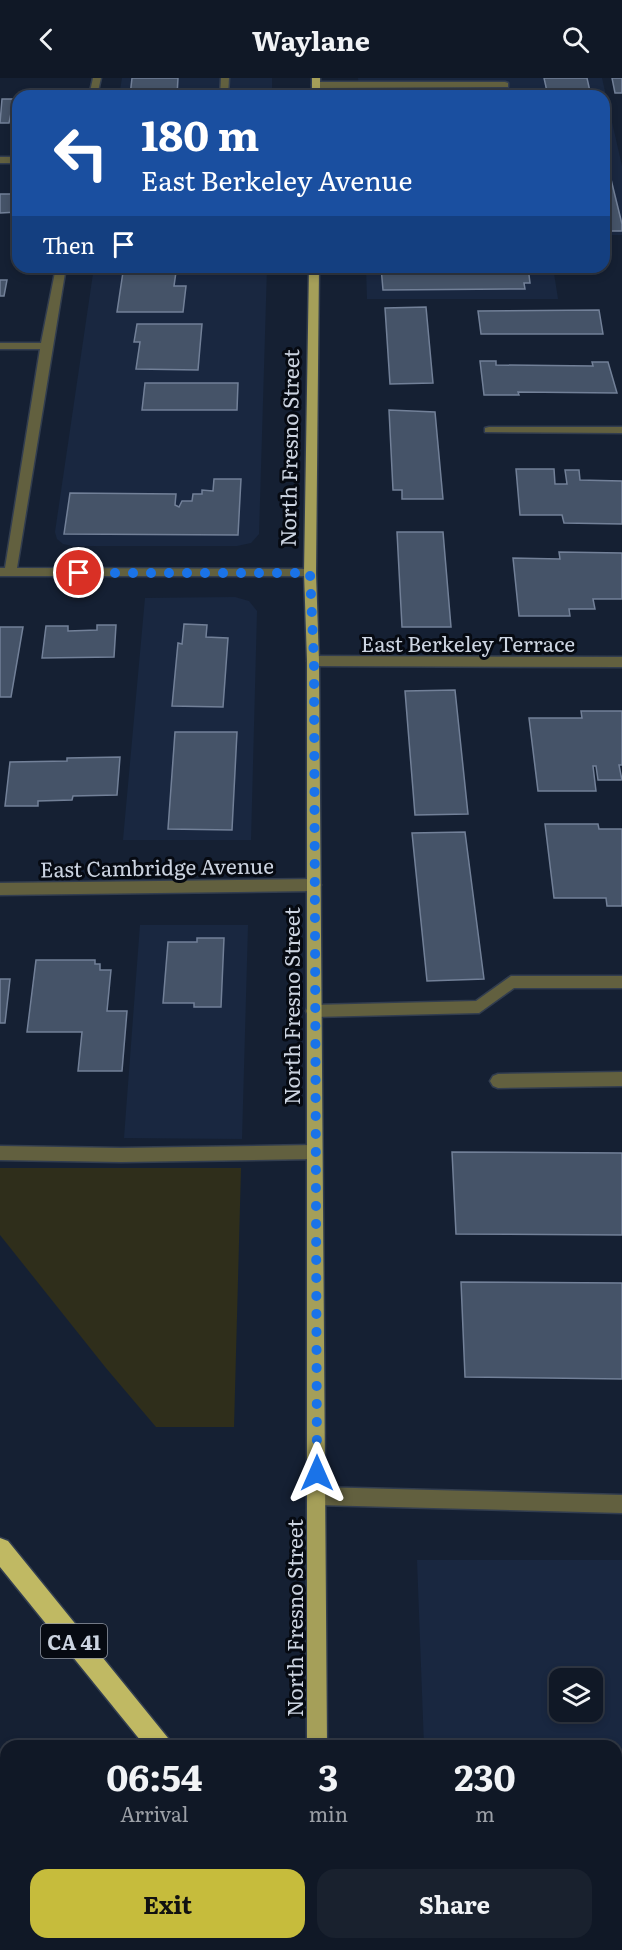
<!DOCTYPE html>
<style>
:root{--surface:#101826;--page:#19212e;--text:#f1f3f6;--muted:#9ca0a7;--line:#303743;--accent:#c6bc3c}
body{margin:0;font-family:Literata,serif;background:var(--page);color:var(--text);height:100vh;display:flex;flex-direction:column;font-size:22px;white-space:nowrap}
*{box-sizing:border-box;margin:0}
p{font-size:20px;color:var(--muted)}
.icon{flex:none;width:33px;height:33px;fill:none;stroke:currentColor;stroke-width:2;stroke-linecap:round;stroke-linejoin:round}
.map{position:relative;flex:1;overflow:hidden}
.sheet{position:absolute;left:0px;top:1662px;width:622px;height:210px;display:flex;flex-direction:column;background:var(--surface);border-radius:18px 18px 0 0;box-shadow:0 3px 9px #0003,0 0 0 2px var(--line)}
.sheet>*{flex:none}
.banner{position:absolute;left:12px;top:12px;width:598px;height:183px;border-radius:18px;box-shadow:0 3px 9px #0003,0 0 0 2px var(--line);background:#1a4fa0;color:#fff;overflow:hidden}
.buttons{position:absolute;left:549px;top:1590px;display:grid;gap:12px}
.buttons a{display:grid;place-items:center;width:54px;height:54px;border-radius:12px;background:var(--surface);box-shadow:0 3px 9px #0003,0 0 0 2px var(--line);font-size:30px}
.pin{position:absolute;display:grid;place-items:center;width:51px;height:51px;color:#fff;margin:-26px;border:3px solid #fff;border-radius:50%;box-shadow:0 2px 6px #0007}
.me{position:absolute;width:66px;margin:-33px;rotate:0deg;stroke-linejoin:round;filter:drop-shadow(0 0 4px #0008)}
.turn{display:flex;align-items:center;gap:21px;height:126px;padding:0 30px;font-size:27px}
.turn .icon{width:78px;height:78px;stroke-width:2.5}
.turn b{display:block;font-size:42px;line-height:51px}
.then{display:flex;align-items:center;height:57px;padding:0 30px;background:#0003;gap:12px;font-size:22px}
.eta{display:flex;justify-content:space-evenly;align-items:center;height:102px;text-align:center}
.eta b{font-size:36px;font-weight:700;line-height:42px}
.button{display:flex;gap:12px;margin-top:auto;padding:12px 30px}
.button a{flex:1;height:69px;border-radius:18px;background:var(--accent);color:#111;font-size:24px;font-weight:700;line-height:69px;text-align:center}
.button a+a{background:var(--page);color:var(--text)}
header{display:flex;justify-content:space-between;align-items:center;height:78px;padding:0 30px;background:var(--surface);font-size:27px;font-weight:700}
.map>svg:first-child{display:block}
.built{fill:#192740;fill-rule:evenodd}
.green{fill:#2f2e1b}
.building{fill:#455368;stroke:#728098;stroke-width:1.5}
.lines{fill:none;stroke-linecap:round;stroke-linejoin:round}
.minor-casing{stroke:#323d4f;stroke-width:3}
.major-casing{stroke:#323d4f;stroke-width:3}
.highway-casing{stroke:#323d4f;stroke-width:3}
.minor{fill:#62603f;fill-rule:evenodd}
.major{fill:#a59f59;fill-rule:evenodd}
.highway{fill:#c0b963;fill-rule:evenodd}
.route{stroke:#1a73e8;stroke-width:10;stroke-dasharray:0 18}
.labels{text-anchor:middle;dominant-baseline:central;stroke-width:6;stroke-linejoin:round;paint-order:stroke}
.shield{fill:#060a12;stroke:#9197a3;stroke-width:1.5}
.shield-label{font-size:20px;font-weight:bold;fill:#ccd4e1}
.street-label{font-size:21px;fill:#ccd4e1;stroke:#060a12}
</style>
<header><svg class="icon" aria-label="back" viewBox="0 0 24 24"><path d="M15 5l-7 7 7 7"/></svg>Waylane<svg class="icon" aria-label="search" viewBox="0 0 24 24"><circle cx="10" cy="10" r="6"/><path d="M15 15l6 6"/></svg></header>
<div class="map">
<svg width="622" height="1872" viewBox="0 0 622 1872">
<rect width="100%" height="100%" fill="#152033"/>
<!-- built -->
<g class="built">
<path d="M122 0H272V18H119Z"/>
<path d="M358 0H602L622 88V157H605L604 18H359Z"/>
<path d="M94 189H267L259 456 251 465 237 468H73L63 466 57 461 55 454Z"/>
<path d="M366 189H553L558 221H367Z"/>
<path d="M235 519 249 523 257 533 251 762H123L145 520Z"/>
<path d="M140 847H248L242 1061 124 1060Z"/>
<path d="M417 1482H622V1868H534L531 1866H616V1668H424ZM560 1600H592V1634H560Z"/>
</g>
<!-- green -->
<path class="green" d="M0 1090H241L234 1349H156L106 1290 0 1157Z"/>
<!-- building -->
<g class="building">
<path d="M132 0H178L177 18H130Z"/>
<path d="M544 0H587L591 18H548Z"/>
<path d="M612 0H622V15H615Z"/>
<path d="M2 21H18V35H11L9 45H0Z"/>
<path d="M604 73 622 146V153H604Z"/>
<path d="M0 116H18V134L0 135Z"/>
<path d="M381 189H528L530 205H524L525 211 383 212Z"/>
<path d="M123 194H176L174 208H186L183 234H117Z"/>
<path d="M0 202H7L4 218H0Z"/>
<path d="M426 229 433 305 390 306 385 230Z"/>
<path d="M599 232 603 256H481L478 233Z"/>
<path d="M137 246H202L198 292 136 291 140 264H134Z"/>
<path d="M480 283H496V287L593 288 592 284H608L617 315 518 314 519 317H484Z"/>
<path d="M145 305H238L237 332H142Z"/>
<path d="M389 332 435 334 443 421H402V412H393Z"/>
<path d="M516 391H554L555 406H567L565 392H579L580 402 622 403V446L564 445 562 437H520Z"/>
<path d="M214 401H241L238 457 64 456 70 415 176 416 175 427 179 429 182 423H192L193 416H202V412L213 413Z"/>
<path d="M397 454H443L451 549H402Z"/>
<path d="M559 474 622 475V521H593L595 531H569L570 538H519L513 480 560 481Z"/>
<path d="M184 546 207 547 206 559 228 560 223 629 172 628 178 565 182 566Z"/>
<path d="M97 547H116L114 579 42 580 46 548H68V553L97 552Z"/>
<path d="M0 549H23L11 619H0Z"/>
<path d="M455 612 468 736 415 737 405 613Z"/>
<path d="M581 633H622V687H619L622 702H598L596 688H593L596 713H538L529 640H582Z"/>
<path d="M175 654H237L232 752 168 751Z"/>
<path d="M120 679 117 717 73 718 72 722 38 723V728H5L10 684 67 683V680Z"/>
<path d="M545 746H598L599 751H622V828H607L606 820H554Z"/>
<path d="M465 754 484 901 427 903 412 755Z"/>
<path d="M197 860H224L221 929H194V925H163L168 864H197Z"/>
<path d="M36 882H95V886H100V892H111L107 933H127L122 993H78L82 954H27Z"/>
<path d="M0 901H10L5 945H0Z"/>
<path d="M452 1074 622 1075V1157L456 1156Z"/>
<path d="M461 1204 622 1205V1301L465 1299Z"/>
</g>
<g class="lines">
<!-- minor casing -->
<g class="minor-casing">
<g id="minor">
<path d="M93 0H101L97 18H89Z"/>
<path d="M221 0H229L228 18H220Z"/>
<path d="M505 4 508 5V9L316 10 312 7 316 4Z"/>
<rect x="0" y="79" width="18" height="6"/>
<path d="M56 189H66L17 490 310 491 314 492V498H0V490H5L40 271H0V265H41Z"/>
<path d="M489 349H622V355L485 354V350Z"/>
<path d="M313 578 622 579V589L313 588 307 583Z"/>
<path d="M314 801 319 803 321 807 319 811 314 813 0 817V805Z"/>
<path d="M511 898H622V910H514L479 935 313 939 308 938 306 933 308 928 313 927 476 923Z"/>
<path d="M622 994V1008L498 1010 493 1008 490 1003 493 998 498 996Z"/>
<path d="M314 1067 320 1069 322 1074 320 1079 314 1081 121 1084 0 1082V1068L121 1070Z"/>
<path d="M317 1409 622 1417V1435L317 1427 311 1424 308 1418 311 1412Z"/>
</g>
</g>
<!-- major casing -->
<g class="major-casing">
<g id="major">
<rect x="312" y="0" width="8" height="18"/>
<path d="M309 189H319L316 495 319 583 327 1668H307V583L304 495Z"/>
<rect x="305" y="1866" width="22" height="6"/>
</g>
</g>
<!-- highway casing -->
<g class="highway-casing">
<g id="highway">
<path d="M0 1460 8 1463 168 1660 172 1668H145L0 1489Z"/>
<path d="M331 1866H359L362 1872H334Z"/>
</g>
</g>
<!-- minor -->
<use href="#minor" class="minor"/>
<!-- major -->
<use href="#major" class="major"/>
<!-- highway -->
<use href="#highway" class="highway"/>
</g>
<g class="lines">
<!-- route -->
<path class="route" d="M79 495H310L314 583 317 1395"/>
</g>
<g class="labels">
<!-- shield labels -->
<rect class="shield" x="41" y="1546" width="66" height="34" rx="4.5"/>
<g class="shield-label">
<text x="74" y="1563">CA 41</text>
</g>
<!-- street labels -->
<g class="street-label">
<text transform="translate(288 370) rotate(-89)">North Fresno Street</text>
<text x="468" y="564">East Berkeley Terrace</text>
<text transform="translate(157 788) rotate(-1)">East Cambridge Avenue</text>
<text transform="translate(290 928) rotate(-90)">North Fresno Street</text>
<text transform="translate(293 1540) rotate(-90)">North Fresno Street</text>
</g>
</g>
</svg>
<div class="buttons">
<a><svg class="icon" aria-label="layers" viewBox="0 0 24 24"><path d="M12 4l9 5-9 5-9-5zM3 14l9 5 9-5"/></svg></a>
</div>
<div class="pin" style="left:79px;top:495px;background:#d93025"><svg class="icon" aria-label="arrive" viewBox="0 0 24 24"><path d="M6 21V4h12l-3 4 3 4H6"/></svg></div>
<svg class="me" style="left:317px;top:1395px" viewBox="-20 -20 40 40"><path d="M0-17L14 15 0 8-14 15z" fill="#1a73e8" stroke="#fff" stroke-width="4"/></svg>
<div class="banner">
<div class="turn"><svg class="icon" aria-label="left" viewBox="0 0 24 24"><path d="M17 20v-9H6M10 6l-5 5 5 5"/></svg><div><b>180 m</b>East Berkeley Avenue</div></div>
<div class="then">Then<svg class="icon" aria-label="arrive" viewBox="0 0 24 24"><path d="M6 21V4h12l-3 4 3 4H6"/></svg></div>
</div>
<section class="sheet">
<div class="eta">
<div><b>06:54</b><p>Arrival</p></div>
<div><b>3</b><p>min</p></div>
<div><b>230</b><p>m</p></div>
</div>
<div class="button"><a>Exit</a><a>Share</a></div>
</section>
</div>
